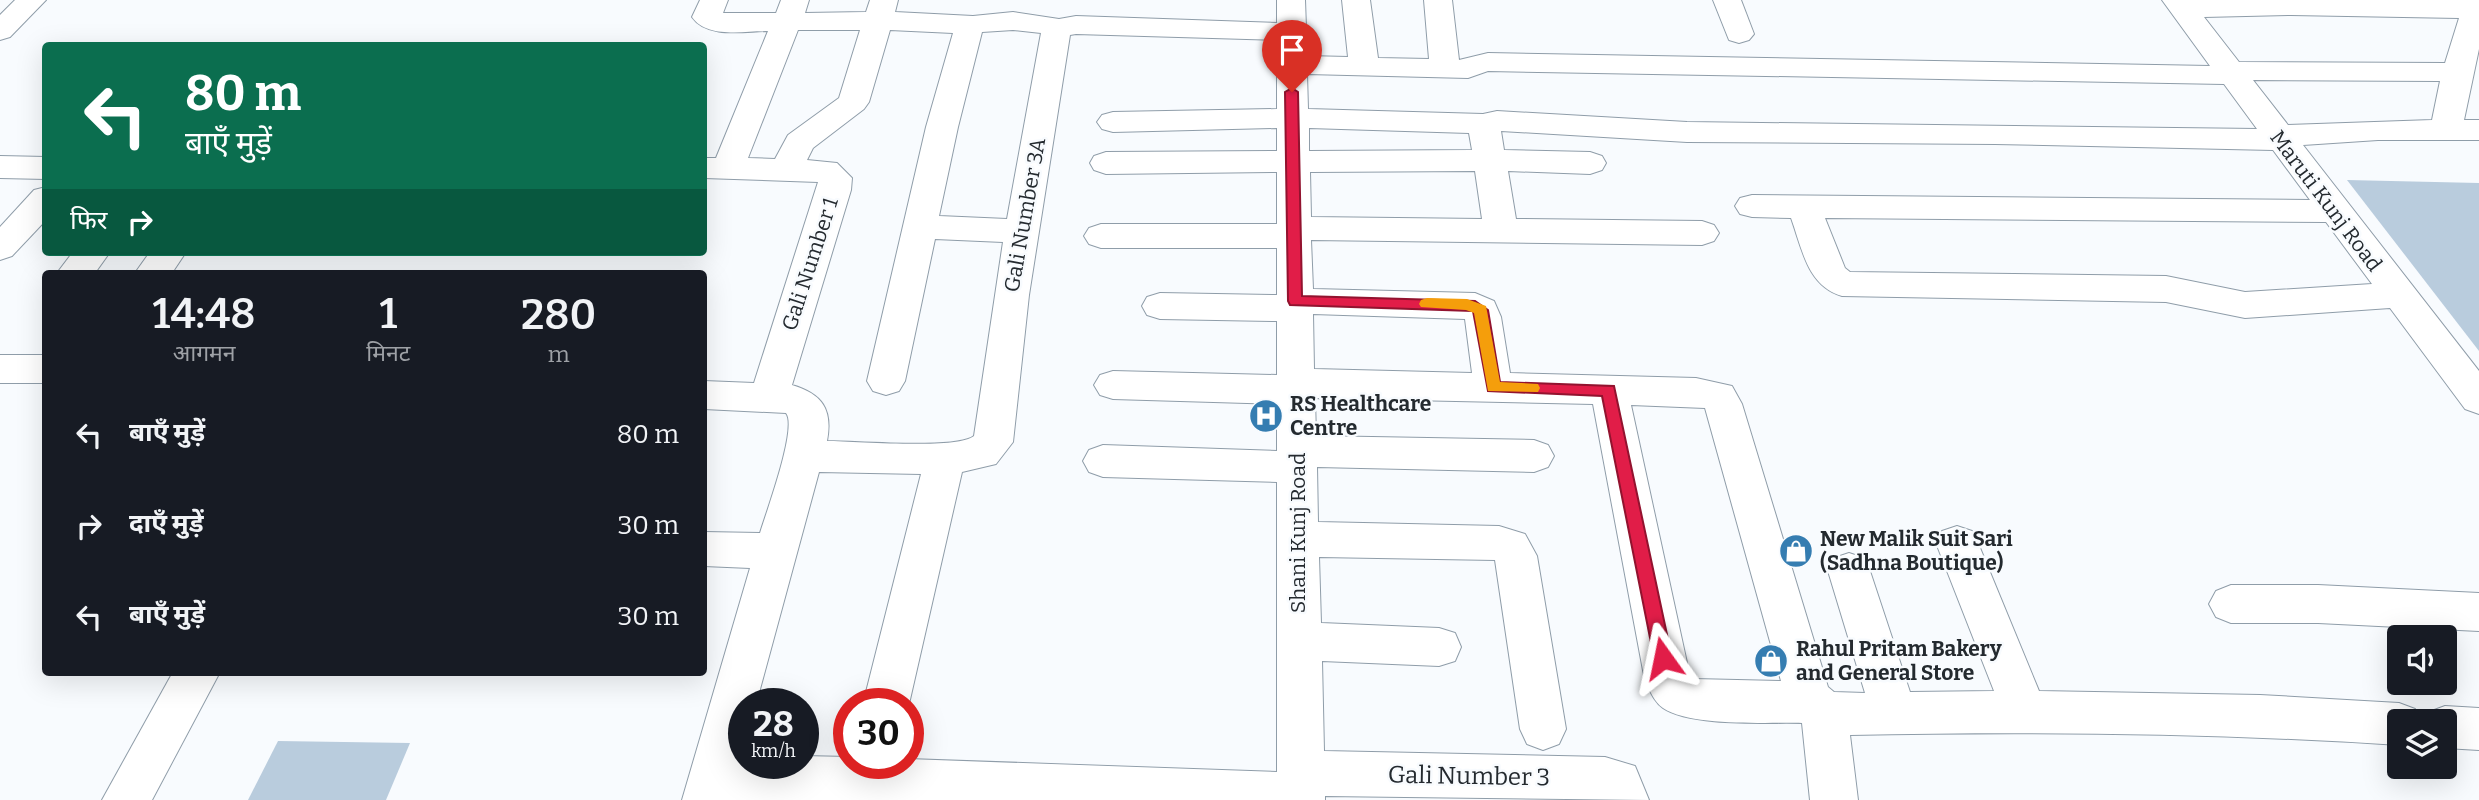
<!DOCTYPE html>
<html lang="hi">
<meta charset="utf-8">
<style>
:root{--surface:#171b24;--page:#20242c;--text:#f1f3f6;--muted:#9ea1a6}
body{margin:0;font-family:Bitter,"Noto Sans Devanagari",serif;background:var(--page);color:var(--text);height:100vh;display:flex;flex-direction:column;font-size:26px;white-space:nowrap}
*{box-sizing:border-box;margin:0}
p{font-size:23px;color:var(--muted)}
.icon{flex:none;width:38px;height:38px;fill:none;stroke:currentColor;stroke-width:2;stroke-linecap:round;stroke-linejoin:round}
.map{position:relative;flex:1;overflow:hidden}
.sheet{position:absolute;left:42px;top:270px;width:665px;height:406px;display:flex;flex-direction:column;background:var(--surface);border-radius:7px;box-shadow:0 7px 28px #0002}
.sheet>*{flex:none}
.banner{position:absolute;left:42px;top:42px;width:665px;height:214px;border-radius:7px;box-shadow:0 7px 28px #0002;background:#0b6e4f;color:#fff;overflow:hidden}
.buttons{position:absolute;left:2387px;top:625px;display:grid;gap:14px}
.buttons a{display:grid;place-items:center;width:70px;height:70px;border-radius:7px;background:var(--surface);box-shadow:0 7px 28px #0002;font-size:35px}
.speed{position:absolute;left:728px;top:688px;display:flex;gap:14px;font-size:35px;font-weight:700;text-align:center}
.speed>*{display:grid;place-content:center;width:91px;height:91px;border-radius:50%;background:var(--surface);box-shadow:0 7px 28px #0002;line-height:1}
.speed small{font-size:18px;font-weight:400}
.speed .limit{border:10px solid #d22;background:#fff;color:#111}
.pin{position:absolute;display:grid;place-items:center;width:60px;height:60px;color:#fff;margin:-72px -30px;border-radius:50% 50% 50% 0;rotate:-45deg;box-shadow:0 0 7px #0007}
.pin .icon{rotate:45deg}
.me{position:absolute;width:77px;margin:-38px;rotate:348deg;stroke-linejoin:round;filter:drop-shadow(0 0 5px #0008)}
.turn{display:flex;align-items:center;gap:24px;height:147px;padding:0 28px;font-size:32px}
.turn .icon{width:91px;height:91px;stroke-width:2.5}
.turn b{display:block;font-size:49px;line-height:60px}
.then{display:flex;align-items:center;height:66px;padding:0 28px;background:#0003;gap:14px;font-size:26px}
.eta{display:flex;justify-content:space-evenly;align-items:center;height:119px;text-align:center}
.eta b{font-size:42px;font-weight:600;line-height:49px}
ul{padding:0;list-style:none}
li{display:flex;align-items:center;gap:21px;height:91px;padding:0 28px}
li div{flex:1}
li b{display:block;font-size:26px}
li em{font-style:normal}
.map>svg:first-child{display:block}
.green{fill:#b9ccdd}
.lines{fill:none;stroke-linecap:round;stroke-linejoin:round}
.minor-casing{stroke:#8f9da9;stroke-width:2}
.minor{fill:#fff;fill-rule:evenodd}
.route{fill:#e11d48;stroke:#92132f;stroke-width:2}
.slow{fill:#f59e0b}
.labels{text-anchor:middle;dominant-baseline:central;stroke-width:5;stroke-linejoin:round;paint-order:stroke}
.street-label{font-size:21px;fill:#242a2f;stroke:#f8fbfe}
.poi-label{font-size:21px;font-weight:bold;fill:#242a2f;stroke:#f8fbfe;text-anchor:start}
.near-street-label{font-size:24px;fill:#242a2f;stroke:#f8fbfe}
</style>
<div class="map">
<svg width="2479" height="800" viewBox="0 0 2479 800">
<rect width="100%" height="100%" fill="#f8fbfe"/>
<!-- green -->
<g class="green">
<path d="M2347 180 2479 183V351Z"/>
<path d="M278 741 410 743 386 800H248Z"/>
</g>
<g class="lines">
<!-- minor casing -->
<g class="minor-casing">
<g id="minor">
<path d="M15 0H46L10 37 0 40V15Z"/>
<path d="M700 0H728L723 13H776L781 0H809L805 13 866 12 870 0H898L895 12 973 16 1013 12 1059 19 1076 16 1277 23V0H1305L1307 56 1348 57 1342 0H1370L1378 58 1429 59 1424 0H1452L1459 60 1488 53 2210 66 2162 0H2479V49L2464 120H2479V140H2378L2303 145 2479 371V414L2465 409 2390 308 2245 318 2166 302 1842 296C1807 286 1802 248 1791 218L1752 217 1740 214 1735 206 1740 198 1752 195 2310 200 2273 150 1995 144 1687 142 1501 131 1504 150 1590 152 1602 156 1606 163 1602 170 1590 174 1508 171 1516 219 1702 221 1714 225 1719 233 1714 241 1702 245 1311 240 1313 289 1475 293 1494 301 1501 317 1510 373 1696 378 1732 386 1742 404 1828 687 1834 692 1865 693 1828 571 1834 558 1849 553 1864 558 1870 571 1910 692 1994 691 1936 543 1942 531 1957 526 1972 531 1978 543 2039 691 2260 695 2399 703 2415 709 2421 721H2399V745C2216 733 2033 731 1850 735L1858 800H1810L1802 723C1767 722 1691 727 1663 708 1654 702 1650 690 1645 681L1593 404 1315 398 1316 436 1534 440 1548 445 1554 456 1548 467 1534 472 1317 467 1318 522 1499 526 1525 534 1537 556 1566 729 1559 744 1543 750 1527 744 1520 729 1495 560 1319 557 1321 623 1439 628 1455 633 1461 647 1455 661 1439 666 1322 661 1324 751 1605 757 1635 766 1649 800 1325 796V800H682L750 568 704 566V532L760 533C766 513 798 427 786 413L704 409V381L754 383 818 182 704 178V158H716L768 31C745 31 707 39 692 17ZM2291 15 2459 18 2445 63 2239 62 2204 17ZM798 30H860L839 98 788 135 775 159 748 158ZM890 30 953 33 926 127 867 381 873 391 886 395 899 391 905 381 935 239 1003 242 974 436C957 450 854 441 827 441 833 409 822 394 792 385L851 190 852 178 837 163 807 160 813 148 864 109 869 102ZM1013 30 1041 33 1007 219 939 216 958 127 982 32ZM1076 34 1277 40V109L1113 112 1102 115 1097 122 1102 129 1113 132 1277 128V151L1106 152 1094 156 1090 163 1094 170 1106 174 1277 172V224H1101L1089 228 1084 236 1089 244 1101 248H1277V295L1160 293 1147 297 1142 306 1147 315 1160 319 1277 321V375L1113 371 1100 375 1094 385 1100 395 1113 399 1277 404V451L1103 445 1089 450 1083 461 1089 472 1103 477 1277 482V772L908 759V763H849V757L803 756V763H744V704H756L819 472 921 474 863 704H909L962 472 996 464 1013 442 1029 295 1070 35ZM1488 71 2224 84 2257 129 1687 122 1497 111 1483 114 1308 109 1307 74 1468 78ZM2253 80 2440 81 2432 120 2288 125ZM1309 128 1469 133 1472 150 1309 151ZM1475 171 1482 219 1311 217 1310 172ZM1825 218 2326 222 2372 284 2245 292 2166 276 1850 272 1845 268ZM1313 314 1465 319 1472 373 1314 369ZM1631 405 1705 408 1781 681 1694 679 1689 672Z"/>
<path d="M1713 0H1741L1754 34 1749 40 1739 43 1729 40Z"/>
<path d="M0 156 46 157V179L0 178Z"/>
<path d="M46 187V220L12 256 0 260V227L34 190Z"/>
<path d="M73 252H110L95 273H57Z"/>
<path d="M150 252H186L172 273H135Z"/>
<rect x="0" y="355" width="46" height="28"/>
<path d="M2231 585H2318L2479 593V631L2318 623H2231L2216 617 2209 604 2216 591Z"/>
<path d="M173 672H220L152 800H102Z"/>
<path d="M2445 706 2479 708V750L2445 748V721H2425L2429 712Z"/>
</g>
</g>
<!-- minor -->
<use href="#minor" class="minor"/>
</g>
<!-- route -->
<path class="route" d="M1292 88 1298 92 1302 296 1475 301 1488 310 1500 382 1614 386 1672 658 1670 664 1663 666 1656 664 1654 658 1602 396 1488 391 1473 311 1290 305 1288 301 1285 92Z"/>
<!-- slow -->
<path class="slow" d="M1427 298 1467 299 1486 306 1500 382 1538 384 1540 388 1538 392 1488 391 1474 313 1466 310 1421 307 1419 304 1421 300Z"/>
<!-- icons -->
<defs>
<g id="hospital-disc" transform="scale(1.75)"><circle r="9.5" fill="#357db1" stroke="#f8fbfe"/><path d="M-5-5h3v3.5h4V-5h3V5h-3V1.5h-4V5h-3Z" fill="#fff"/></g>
<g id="shop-disc" transform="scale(1.75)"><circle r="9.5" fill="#357db1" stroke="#f8fbfe"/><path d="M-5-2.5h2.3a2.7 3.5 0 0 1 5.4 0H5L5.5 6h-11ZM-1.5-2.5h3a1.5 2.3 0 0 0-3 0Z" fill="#fff"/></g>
</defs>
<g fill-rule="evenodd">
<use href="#hospital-disc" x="1266" y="416"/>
<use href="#shop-disc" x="1796" y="551"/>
<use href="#shop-disc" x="1771" y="661"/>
</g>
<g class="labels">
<!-- street labels -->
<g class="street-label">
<text transform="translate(2326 201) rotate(53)">Maruti Kunj Road</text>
<text transform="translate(1025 215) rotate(-80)">Gali Number 3A</text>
<text transform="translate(810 264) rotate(-72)">Gali Number 1</text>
<text transform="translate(1298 533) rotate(-90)">Shani Kunj Road</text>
</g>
<!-- poi labels -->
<g class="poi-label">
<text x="1290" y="404">RS Healthcare<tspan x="1290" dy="24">Centre</tspan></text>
<text x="1820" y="539">New Malik Suit Sari<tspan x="1820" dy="24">(Sadhna Boutique)</tspan></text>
<text x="1796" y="649">Rahul Pritam Bakery<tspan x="1796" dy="24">and General Store</tspan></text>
</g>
<!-- near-street labels -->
<g class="near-street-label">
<text transform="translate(1469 776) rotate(1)">Gali Number 3</text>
</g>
</g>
</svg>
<div class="buttons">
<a><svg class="icon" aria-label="sound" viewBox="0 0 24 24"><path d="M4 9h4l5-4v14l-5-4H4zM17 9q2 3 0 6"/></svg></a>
<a><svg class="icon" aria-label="layers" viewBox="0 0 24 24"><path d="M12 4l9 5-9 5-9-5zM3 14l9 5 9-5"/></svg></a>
</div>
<div class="speed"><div>28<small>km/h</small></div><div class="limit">30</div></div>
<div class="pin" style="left:1292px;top:92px;background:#d93025"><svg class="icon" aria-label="arrive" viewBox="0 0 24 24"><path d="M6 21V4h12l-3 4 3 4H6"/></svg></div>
<svg class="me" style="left:1663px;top:658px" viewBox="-20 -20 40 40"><path d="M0-17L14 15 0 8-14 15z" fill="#e11d48" stroke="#fff" stroke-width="4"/></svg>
<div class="banner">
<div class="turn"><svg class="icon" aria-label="left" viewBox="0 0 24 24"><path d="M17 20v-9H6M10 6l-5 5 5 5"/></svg><div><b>80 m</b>बाएँ मुड़ें</div></div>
<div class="then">फिर<svg class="icon" aria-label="right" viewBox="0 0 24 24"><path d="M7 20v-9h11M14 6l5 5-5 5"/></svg></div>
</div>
<section class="sheet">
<div class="eta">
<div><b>14:48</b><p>आगमन</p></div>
<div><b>1</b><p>मिनट</p></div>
<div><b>280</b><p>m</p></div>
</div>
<ul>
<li><svg class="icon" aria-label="left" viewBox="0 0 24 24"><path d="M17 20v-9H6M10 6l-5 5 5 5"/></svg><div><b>बाएँ मुड़ें</b></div><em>80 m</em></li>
<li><svg class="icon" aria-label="right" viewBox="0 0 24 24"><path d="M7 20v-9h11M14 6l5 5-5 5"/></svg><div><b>दाएँ मुड़ें</b></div><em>30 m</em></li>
<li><svg class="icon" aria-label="left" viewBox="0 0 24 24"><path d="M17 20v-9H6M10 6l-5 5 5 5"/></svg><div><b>बाएँ मुड़ें</b></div><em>30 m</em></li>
</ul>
</section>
</div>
